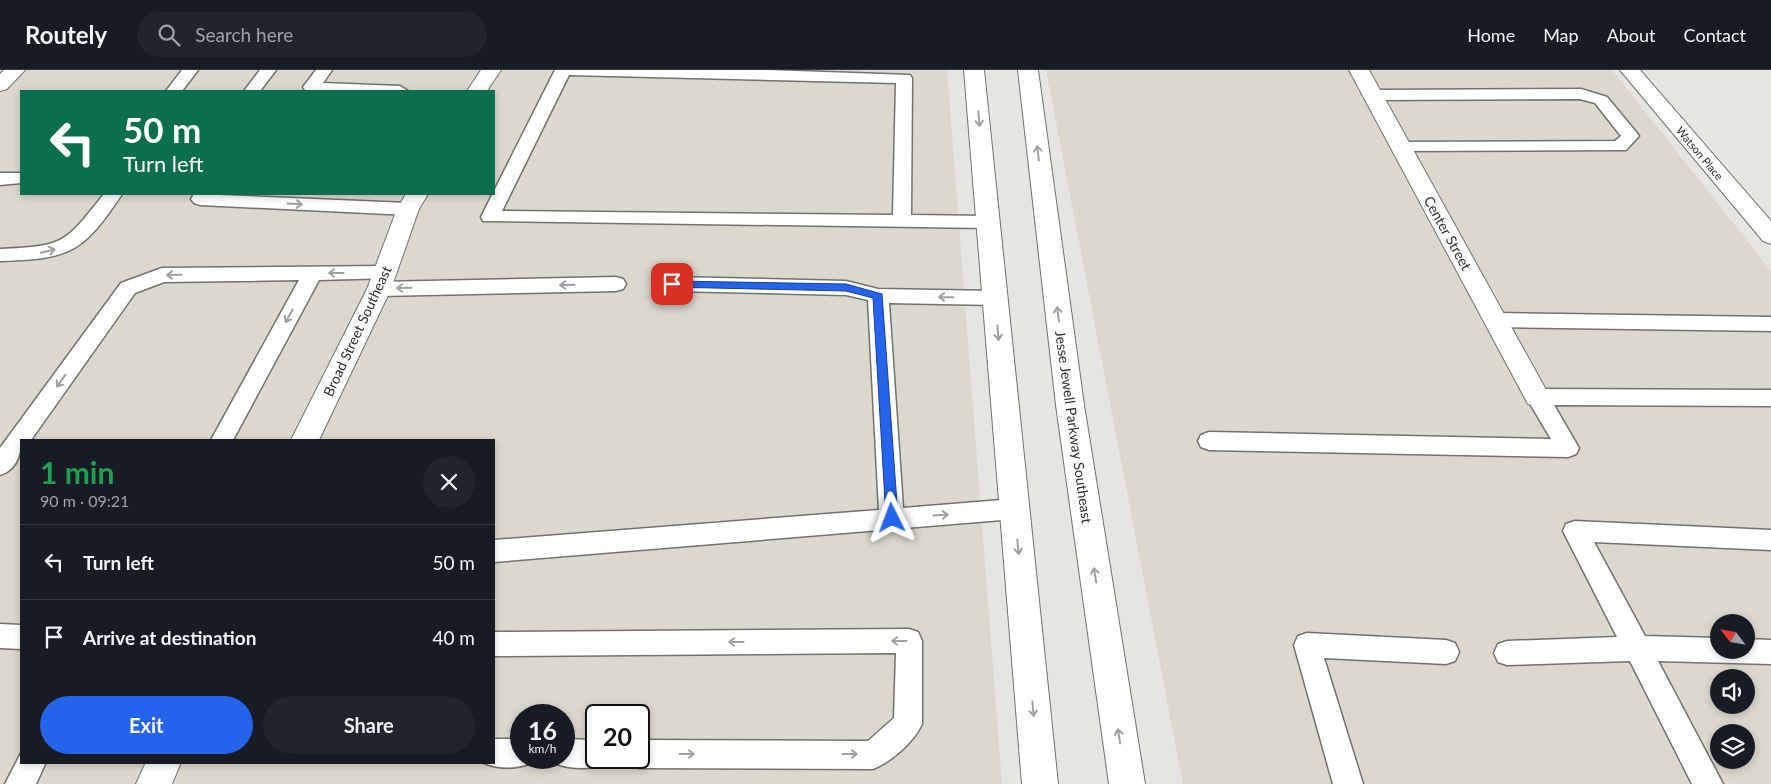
<!DOCTYPE html>
<meta charset="utf-8">
<style>
:root{--surface:#171b24;--page:#20242c;--text:#f1f3f6;--muted:#9ea1a6;--line:#363941;--accent:#2563eb}
body{margin:0;font-family:Lato,sans-serif;background:var(--page);color:var(--text);height:100vh;display:flex;flex-direction:column;font-size:19px;white-space:nowrap}
*{box-sizing:border-box;margin:0}
p{font-size:16px;color:var(--muted)}
.icon{flex:none;width:28px;height:28px;fill:none;stroke:currentColor;stroke-width:2;stroke-linecap:round;stroke-linejoin:round}
.map{position:relative;flex:1;overflow:hidden}
.panel{position:absolute;left:20px;top:369px;width:475px;height:325px;display:flex;flex-direction:column;background:var(--surface);border-radius:0px;box-shadow:0 2px 8px #0003}
.panel>*{flex:none}
.guide{position:absolute;left:20px;top:20px;width:475px;height:105px;border-radius:0px;box-shadow:0 2px 8px #0003;background:#0b6e4f;color:#fff;overflow:hidden}
.needle{width:32px;rotate:301deg}
.controls{position:absolute;left:1710px;top:544px;display:grid;gap:10px}
.controls a{display:grid;place-items:center;width:45px;height:45px;border-radius:50%;background:var(--surface);box-shadow:0 2px 8px #0003;font-size:25px}
.speed{position:absolute;left:510px;top:634px;display:flex;gap:10px;font-size:25px;font-weight:700;text-align:center}
.speed>*{display:grid;place-content:center;width:65px;height:65px;border-radius:50%;background:var(--surface);box-shadow:0 2px 8px #0003;line-height:1}
.speed small{font-size:12px;font-weight:400}
.speed .limit{border:2px solid #111;border-radius:8px;background:#fff;color:#111}
.pin{position:absolute;display:grid;place-items:center;width:42px;height:42px;color:#fff;margin:-21px;border-radius:10px;box-shadow:0 2px 8px #0006}
.me{position:absolute;width:55px;margin:-28px;rotate:357deg;stroke-linejoin:round;filter:drop-shadow(0 0 4px #0008)}
.turn{display:flex;align-items:center;gap:18px;height:105px;padding:0 20px;font-size:22px}
.turn .icon{width:65px;height:65px;stroke-width:2.5}
.turn b{display:block;font-size:35px;line-height:42px}
.round{display:grid;place-items:center;flex:none;width:52px;height:52px;border-radius:26px;background:var(--page)}
.overview{display:flex;align-items:center;justify-content:space-between;height:85px;padding:0 20px}
h1{font-size:30px;font-weight:700;line-height:38px;color:#1e9e55}
.button{display:flex;gap:10px;margin-top:auto;padding:10px 20px}
.button a{flex:1;height:58px;border-radius:30px;background:var(--accent);color:#fff;font-size:20px;font-weight:700;line-height:58px;text-align:center}
.button a+a{background:var(--page);color:var(--text)}
ul{padding:0;list-style:none}
li{display:flex;align-items:center;gap:15px;height:75px;padding:0 20px;border-top:1px solid var(--line)}
li div{flex:1}
li b{display:block;font-size:19px}
li em{font-style:normal}
header{display:flex;align-items:center;gap:30px;box-sizing:border-box;height:70px;padding:0 25px;background:var(--surface);border-bottom:1px solid var(--line)}
header strong{font-size:24px}
nav{display:flex;gap:28px;margin-inline-start:auto;font-size:18px}
.search{width:350px;height:45px;background:var(--page);display:flex;align-items:center;gap:12px;box-sizing:border-box;padding:0 18px;border-radius:28px;color:var(--muted);font-size:19px}
.map>svg:first-child{display:block}
.built{fill:#dbd8cd;fill-rule:evenodd}
.lines{fill:none;stroke-linecap:round;stroke-linejoin:round}
.lane-casing{stroke:#72726e;stroke-width:3}
.street-casing{stroke:#72726e;stroke-width:2}
.primary-casing{stroke:#72726e;stroke-width:2}
.lane{fill:#fff;fill-rule:evenodd}
.street{fill:#fff;fill-rule:evenodd}
.primary{fill:#fff;fill-rule:evenodd}
.oneway{stroke:#a0a0a0}
.route{fill:#2563eb;stroke:#184099}
.labels{text-anchor:middle;dominant-baseline:central;stroke-width:4;stroke-linejoin:round;paint-order:stroke}
.far-street-label{font-size:11px;fill:#2d2d2b;stroke:#fff}
.street-label{font-size:14px;fill:#2d2d2b;stroke:#fff}
</style>
<header>
<strong>Routely</strong>
<div class="search"><svg class="icon" aria-label="search" viewBox="0 0 24 24"><circle cx="10" cy="10" r="6"/><path d="M15 15l6 6"/></svg>Search here</div>
<nav><a>Home</a><a>Map</a><a>About</a><a>Contact</a></nav>
</header>
<div class="map">
<svg width="1771" height="714" viewBox="0 0 1771 714">
<rect width="100%" height="100%" fill="#e6e5e1"/>
<!-- built -->
<g class="built">
<path d="M0 0H947L1002 714H0ZM21 21H494V124H21ZM21 370H494V692H21ZM521 645H564V688H521ZM596 645H639V688H596Z"/>
<path d="M1046 0H1612L1771 201V714H1183ZM1719 552H1746V580H1719ZM1719 608H1746V635H1719ZM1719 662H1746V690H1719Z"/>
</g>
<g class="lines">
<!-- lane casing -->
<g class="lane-casing">
<g id="lane">
<path d="M182 0H198L182 21H166Z"/>
<path d="M260 0H276L260 21H244Z"/>
<path d="M316 0H332L323 13 400 16 408 21 305 20 303 17Z"/>
<path d="M555 0H767L910 5 912 8 911 145 988 146 995 148 997 152 995 156 988 158 483 151 481 147ZM569 5 896 13 893 145 502 141Z"/>
<path d="M1581 19 1607 27 1636 62 1639 66 1626 80 1401 81 1395 80 1392 76 1395 72 1615 71 1621 66 1595 33 1580 29 1373 30 1365 25 1373 20Z"/>
<path d="M0 103H21V113L0 115Z"/>
<path d="M104 124H122C83 183 70 189 0 191V179C65 176 64 174 104 124Z"/>
<path d="M194 124 408 133 415 135 417 139 415 143 408 145 200 135 194 133 191 129Z"/>
<path d="M385 196 392 198 395 203 392 208 319 210 233 370H211L299 210 164 212 135 223 31 370H21C21 385 16 400 0 405V378L121 213 162 198Z"/>
<path d="M616 207 623 209 626 214 623 219 616 221 379 226 372 224 369 219 372 214 379 212Z"/>
<path d="M672 207 846 211 878 219 994 221 1001 223 1004 228 1001 233 994 235 889 233 903 438 1014 429 1022 432 1026 439 1022 446 1014 449 494 492V470L879 440 868 230 846 225 672 221 665 219 662 214 665 209Z"/>
<path d="M1496 243 1771 247V261L1496 257 1489 255 1486 250 1489 245Z"/>
<path d="M1537 319 1771 320V336L1554 335 1579 378 1576 384 1568 387 1209 380 1201 377 1198 371 1201 365 1209 362 1551 369 1526 327 1529 321Z"/>
<path d="M1575 451 1771 460V480L1594 472 1645 566 1719 568V580H1746V569L1771 570V594L1658 591 1723 714H1692L1630 591 1507 595 1498 592 1494 583 1498 574 1507 571 1617 567 1563 461 1566 454Z"/>
<path d="M0 554 21 555V579L0 578Z"/>
<path d="M909 559 918 562 922 571V654C914 672 891 692 873 699L639 698 629 694 626 688H639V670L868 671 894 648 896 583 494 586V562Z"/>
<path d="M1307 563 1446 570 1455 573 1459 582 1455 591 1446 594 1324 588 1363 714H1333L1294 575 1298 566Z"/>
<path d="M494 669H521V688H533L531 693C516 699 499 699 484 693L494 692Z"/>
<path d="M564 669 596 670V688H609L606 694C590 700 570 699 554 693L552 688H564Z"/>
<path d="M21 683V692H46L36 714H5Z"/>
</g>
</g>
<!-- street casing -->
<g class="street-casing">
<g id="street">
<path d="M4 0H25L7 19 0 21V4Z"/>
<path d="M481 0H501L487 21H467Z"/>
<path d="M1349 0H1369L1550 327 1546 334 1537 337 1528 334Z"/>
<path d="M1620 0H1640L1771 151V174L1763 171Z"/>
<path d="M406 124H428L419 139 391 219 319 370H291L367 219 397 139Z"/>
<path d="M146 692H181L172 714H136Z"/>
</g>
</g>
<!-- primary casing -->
<g class="primary-casing">
<g id="primary">
<path d="M964 0H984L1058 714H1022Z"/>
<path d="M1018 0H1038L1084 335 1145 714H1109L1056 335Z"/>
</g>
</g>
<!-- lane -->
<use href="#lane" class="lane"/>
<!-- street -->
<use href="#street" class="street"/>
<!-- primary -->
<use href="#primary" class="primary"/>
</g>
<!-- one-way arrows -->
<defs><path id="oneway-shaft" d="M-6 0H5M1.5-3L5.5 0L1.5 3" fill="none" stroke-width="1.6" stroke-linecap="round" stroke-linejoin="round" transform="scale(1.25)"/></defs>
<g class="oneway">
<use href="#oneway-shaft" transform="translate(979 49) rotate(85)"/>
<use href="#oneway-shaft" transform="translate(1038 83) rotate(-97)"/>
<use href="#oneway-shaft" transform="translate(295 134) rotate(3)"/>
<use href="#oneway-shaft" transform="translate(48 181) rotate(-13)"/>
<use href="#oneway-shaft" transform="translate(336 203) rotate(180)"/>
<use href="#oneway-shaft" transform="translate(174 205) rotate(179)"/>
<use href="#oneway-shaft" transform="translate(567 215) rotate(179)"/>
<use href="#oneway-shaft" transform="translate(404 218) rotate(179)"/>
<use href="#oneway-shaft" transform="translate(946 227) rotate(-179)"/>
<use href="#oneway-shaft" transform="translate(1058 244) rotate(-97)"/>
<use href="#oneway-shaft" transform="translate(289 246) rotate(119)"/>
<use href="#oneway-shaft" transform="translate(998 263) rotate(85)"/>
<use href="#oneway-shaft" transform="translate(61 311) rotate(126)"/>
<use href="#oneway-shaft" transform="translate(941 445) rotate(-4)"/>
<use href="#oneway-shaft" transform="translate(1018 477) rotate(85)"/>
<use href="#oneway-shaft" transform="translate(1095 505) rotate(-99)"/>
<use href="#oneway-shaft" transform="translate(899 571) rotate(180)"/>
<use href="#oneway-shaft" transform="translate(736 572) rotate(180)"/>
<use href="#oneway-shaft" transform="translate(1033 639) rotate(85)"/>
<use href="#oneway-shaft" transform="translate(1119 666) rotate(-99)"/>
<use href="#oneway-shaft" transform="translate(687 684)"/>
<use href="#oneway-shaft" transform="translate(850 684)"/>
</g>
<!-- route -->
<path class="route" d="M672 211 846 214 882 224 898 448 896 452 892 453 886 448 873 228 846 221 669 217 667 214Z"/>
<g class="labels">
<!-- far-street labels -->
<g class="far-street-label">
<text transform="translate(1700 83) rotate(50)">Watson Place</text>
</g>
<!-- street labels -->
<g class="street-label">
<text transform="translate(1448 163) rotate(61)">Center Street</text>
<text transform="translate(357 261) rotate(-65)">Broad Street Southeast</text>
<text transform="translate(1074 357) rotate(82)">Jesse Jewell Parkway Southeast</text>
</g>
</g>
</svg>
<div class="controls">
<a><svg class="needle" viewBox="-14 -14 28 28"><path d="M0-13l5 13h-10z" fill="#e53935"/><path d="M0 13l5-13h-10z" fill="#9ea1a6"/></svg></a>
<a><svg class="icon" aria-label="sound" viewBox="0 0 24 24"><path d="M4 9h4l5-4v14l-5-4H4zM17 9q2 3 0 6"/></svg></a>
<a><svg class="icon" aria-label="layers" viewBox="0 0 24 24"><path d="M12 4l9 5-9 5-9-5zM3 14l9 5 9-5"/></svg></a>
</div>
<div class="speed"><div>16<small>km/h</small></div><div class="limit">20</div></div>
<div class="pin" style="left:672px;top:214px;background:#d93025"><svg class="icon" aria-label="arrive" viewBox="0 0 24 24"><path d="M6 21V4h12l-3 4 3 4H6"/></svg></div>
<svg class="me" style="left:892px;top:448px" viewBox="-20 -20 40 40"><path d="M0-17L14 15 0 8-14 15z" fill="#2563eb" stroke="#fff" stroke-width="4"/></svg>
<div class="guide">
<div class="turn"><svg class="icon" aria-label="left" viewBox="0 0 24 24"><path d="M17 20v-9H6M10 6l-5 5 5 5"/></svg><div><b>50 m</b>Turn left</div></div>
</div>
<section class="panel">
<div class="overview"><div><h1>1 min</h1><p>90 m · 09:21</p></div><a class="round"><svg class="icon" aria-label="close" viewBox="0 0 24 24"><path d="M6 6l12 12M18 6L6 18"/></svg></a></div>
<ul>
<li><svg class="icon" aria-label="left" viewBox="0 0 24 24"><path d="M17 20v-9H6M10 6l-5 5 5 5"/></svg><div><b>Turn left</b></div><em>50 m</em></li>
<li><svg class="icon" aria-label="arrive" viewBox="0 0 24 24"><path d="M6 21V4h12l-3 4 3 4H6"/></svg><div><b>Arrive at destination</b></div><em>40 m</em></li>
</ul>
<div class="button"><a>Exit</a><a>Share</a></div>
</section>
</div>
